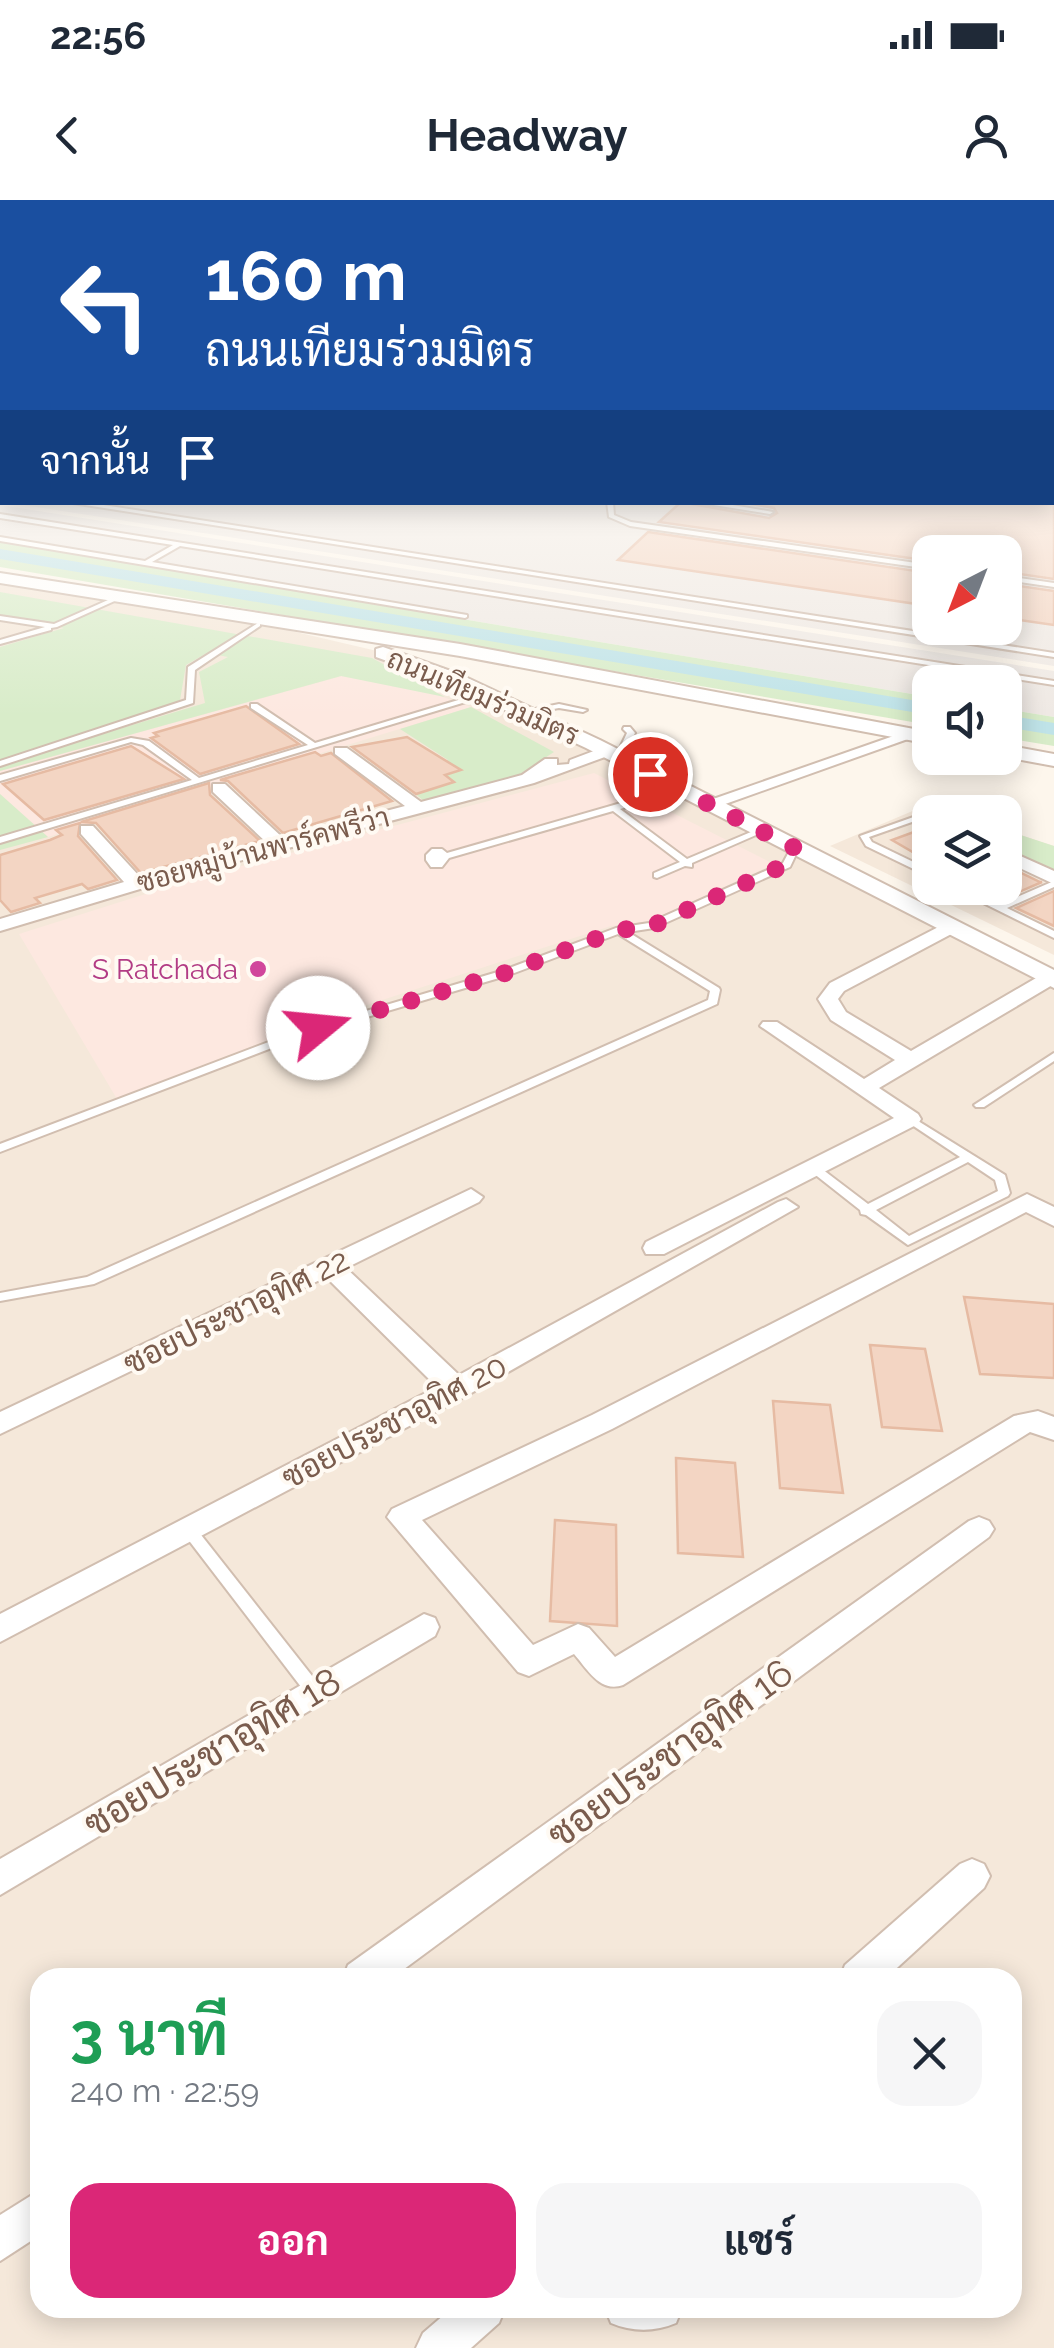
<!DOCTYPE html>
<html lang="th">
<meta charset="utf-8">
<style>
:root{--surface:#fff;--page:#f6f6f7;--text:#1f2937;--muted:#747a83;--accent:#db2777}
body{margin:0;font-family:Raleway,Sarabun,sans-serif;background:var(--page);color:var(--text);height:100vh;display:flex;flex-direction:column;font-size:38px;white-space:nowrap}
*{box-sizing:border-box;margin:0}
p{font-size:32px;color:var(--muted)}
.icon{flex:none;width:55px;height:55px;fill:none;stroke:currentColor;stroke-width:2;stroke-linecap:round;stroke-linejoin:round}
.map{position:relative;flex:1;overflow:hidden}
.side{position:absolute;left:30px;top:1768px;width:992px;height:350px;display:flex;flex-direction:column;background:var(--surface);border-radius:30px;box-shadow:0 5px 25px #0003}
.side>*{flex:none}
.hud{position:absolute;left:0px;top:0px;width:1055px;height:305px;box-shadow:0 5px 25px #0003;background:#1a4fa0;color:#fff;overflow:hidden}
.needle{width:65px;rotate:222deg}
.tools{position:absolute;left:912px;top:335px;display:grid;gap:20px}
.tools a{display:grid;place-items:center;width:110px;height:110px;border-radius:20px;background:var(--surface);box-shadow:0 5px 25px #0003;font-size:50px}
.pin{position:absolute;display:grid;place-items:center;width:85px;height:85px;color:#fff;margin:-42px;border:5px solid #fff;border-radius:50%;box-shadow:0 2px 10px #0007}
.me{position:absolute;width:110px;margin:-55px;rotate:73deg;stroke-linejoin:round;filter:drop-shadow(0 0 8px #0008)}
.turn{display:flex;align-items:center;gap:35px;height:210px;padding:0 40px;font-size:45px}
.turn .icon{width:130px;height:130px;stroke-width:2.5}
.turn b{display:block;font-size:70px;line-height:85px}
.then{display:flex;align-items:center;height:95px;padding:0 40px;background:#0003;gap:20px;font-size:38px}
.round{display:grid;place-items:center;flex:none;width:105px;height:105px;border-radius:30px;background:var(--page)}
.head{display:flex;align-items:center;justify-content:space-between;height:170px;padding:0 40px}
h1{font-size:60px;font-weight:700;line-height:75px;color:#1e9e55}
.action{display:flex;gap:20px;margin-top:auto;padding:20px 40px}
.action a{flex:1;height:115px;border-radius:30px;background:var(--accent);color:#fff;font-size:40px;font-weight:700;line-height:115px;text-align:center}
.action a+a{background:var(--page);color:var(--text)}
.status{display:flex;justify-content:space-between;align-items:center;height:70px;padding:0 50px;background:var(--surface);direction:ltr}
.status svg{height:28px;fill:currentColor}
header{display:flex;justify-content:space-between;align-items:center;height:130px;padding:0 40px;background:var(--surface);font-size:45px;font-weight:700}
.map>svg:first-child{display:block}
.residential{fill:#f5e8da;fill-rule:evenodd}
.commercial{fill:#fde8e0}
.industrial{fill:#efe9e4;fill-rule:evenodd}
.green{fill:#d8ecc9}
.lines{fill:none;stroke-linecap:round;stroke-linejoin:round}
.canal{fill:#bfe3e8;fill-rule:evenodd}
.building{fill:#f3d5c3;stroke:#e6bba3;stroke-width:2.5}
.service-casing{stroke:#d1beb0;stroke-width:4}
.minor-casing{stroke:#d1beb0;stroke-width:4}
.tertiary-casing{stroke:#d1beb0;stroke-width:4}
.service{fill:#fff;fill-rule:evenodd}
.minor{fill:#fff;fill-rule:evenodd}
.tertiary{fill:#fff;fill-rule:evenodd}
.route{stroke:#db2777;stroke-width:18;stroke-dasharray:0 32.4}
.hotel-dot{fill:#d1479c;stroke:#fffaf3;stroke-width:4}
.labels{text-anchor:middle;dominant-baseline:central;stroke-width:8;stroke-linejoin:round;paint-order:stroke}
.far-street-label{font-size:28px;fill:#7a5c4d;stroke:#fffaf3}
.far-hotel-label{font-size:28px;fill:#b23c85;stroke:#fffaf3;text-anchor:end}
.street-label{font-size:32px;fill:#7a5c4d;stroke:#fffaf3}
.near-street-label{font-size:38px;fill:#7a5c4d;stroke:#fffaf3}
</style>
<div class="status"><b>22:56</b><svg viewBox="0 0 49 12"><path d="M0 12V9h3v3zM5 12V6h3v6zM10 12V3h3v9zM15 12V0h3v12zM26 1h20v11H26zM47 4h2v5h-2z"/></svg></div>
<header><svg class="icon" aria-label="back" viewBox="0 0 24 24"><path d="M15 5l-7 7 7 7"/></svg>Headway<svg class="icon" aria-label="person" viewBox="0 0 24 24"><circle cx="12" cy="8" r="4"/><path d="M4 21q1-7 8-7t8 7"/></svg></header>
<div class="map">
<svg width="1054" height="2148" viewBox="0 0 1054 2148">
<rect width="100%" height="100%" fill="#fdf6ec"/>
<!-- residential -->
<g class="residential">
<path d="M0 378 218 414 390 454 452 478 1054 780V2148H0ZM40 1778H1012V2108H40Z"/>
<path d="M929 604 954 612H930V688H1005V630L1054 646V755L830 646Z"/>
</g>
<!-- commercial -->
<g class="commercial">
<path d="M342 476 429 492 471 507 48 637 0 594V571Z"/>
<path d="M594 573 774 664 647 722 611 726 314 822 117 899 19 734 196 678Z"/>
</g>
<!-- industrial -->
<g class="industrial">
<path d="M1054 215V466L11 303 1052 302ZM930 352H1005V428H930Z"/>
<path d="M0 305 1054 471V517L1005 509V482H930V497L0 342Z"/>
</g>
<!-- green -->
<g class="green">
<path d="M0 342 930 497V525L0 367Z"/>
<path d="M0 392 372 458 445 497 341 476 0 571V565L205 503 199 472 228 457 207 453 186 465 180 500 170 505 0 560V447L64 428 0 416Z"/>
<path d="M471 507 554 552 517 576 428 604 392 576 448 560 400 529Z"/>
<path d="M1005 509 1054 517V546L1005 538Z"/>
<path d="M0 594 48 637 0 650Z"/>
<path d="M1005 630 1054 646V671L1005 647Z"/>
</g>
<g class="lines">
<!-- canal -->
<g class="canal">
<path d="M0 349 930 503V515L0 359Z"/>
<path d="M1005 515 1054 523V535L1005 527Z"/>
</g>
</g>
<!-- building -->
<g class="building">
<path d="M681 302 769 318 777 313 774 308 740 302 1054 304V379L1005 372V352H930V361L659 322Z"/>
<path d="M648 332 930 373V406L618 360Z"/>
<path d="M1005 384 1054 391V425L1005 418Z"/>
<path d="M246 506 299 544 200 574 151 538 158 536 154 533Z"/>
<path d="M407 537 461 570 445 575 454 582 416 594 352 547Z"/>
<path d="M131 546 184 579 44 620 3 584Z"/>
<path d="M315 552 321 556 331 553 392 601 283 633 228 581 220 580Z"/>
<path d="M209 583 210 595 260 641 141 673 96 623 81 622Z"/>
<path d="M80 623 78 636 117 680 88 689 82 684 35 698 40 703 11 712 0 700V655L50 640 62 635 56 630Z"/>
<path d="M930 626V662L892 640Z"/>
<path d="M1005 665 1040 682H1042L1005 698Z"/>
<path d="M1054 691V726L1016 708Z"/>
<path d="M964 1097 1054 1104V1178L980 1174Z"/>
<path d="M870 1145 925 1149 942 1231 882 1227Z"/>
<path d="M773 1201 830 1205 843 1293 780 1288Z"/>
<path d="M676 1258 735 1263 743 1357 678 1353Z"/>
<path d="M555 1320 616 1325 617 1426 550 1421Z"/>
</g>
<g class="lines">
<!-- service casing -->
<g class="service-casing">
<g id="service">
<path d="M2 219V223L0 224V220Z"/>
<rect x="1052" y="229" width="2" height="4"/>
<path d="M1054 254V259L1052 260V255Z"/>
<rect x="1052" y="283" width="2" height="4"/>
<path d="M66 302H84L1054 453V457Z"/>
<path d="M607 302H613L614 315 631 322 930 365V369L630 326 609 317Z"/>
<path d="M695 302H715L773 312 770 314Z"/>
<path d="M0 314 1054 481V485L180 346 152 362 467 415V417L465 418 0 341V337L145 361 173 345 0 318Z"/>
<path d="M1005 376 1054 383V387L1005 380Z"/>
<path d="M117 396 120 398 119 399 57 427 51 428V430L0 444V440L45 427 0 420V416L54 424Z"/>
<path d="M258 423 260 424V426L195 470 193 503 0 566V561L186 500 188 467Z"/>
<path d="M485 492 492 494 0 643V637L192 580 143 545 131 542 0 581V575L131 538 149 541 199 578 308 545 251 508V504H257L315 543Z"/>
<path d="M559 504 587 510 583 512 559 508 525 514 521 512Z"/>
<path d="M624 527H630L635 533 623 558 619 560 615 558 627 533 623 529Z"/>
<path d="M680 586 684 589 683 591 620 609 687 659 758 629 765 631 692 663V667L685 666 657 678 654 677V673L680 662 613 611 449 658 442 667H431L426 660V655L432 649H442L447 653Z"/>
<path d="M922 614 929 616 869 637 872 642 930 670V677L866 646 860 636Z"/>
<path d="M795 645 799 648 790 667 654 728 628 732 719 788 720 790 717 804 94 1084 0 1101V1093L87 1077 708 800 710 791 618 734 509 775 303 836 0 952V944L295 832 501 771 616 728 649 723 783 663 791 648Z"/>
<path d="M1054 681V687L1007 708 1054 731V738L953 688H964L999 705Z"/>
<path d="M1054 853V861L984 907H976L974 905Z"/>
<path d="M910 916 1005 975 1010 993 1008 996 908 1045 866 1015 861 1014 860 1010 808 969 814 965 818 966 868 1004 960 957 906 921 904 919 906 917ZM968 962 995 980 998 991 909 1036 876 1010Z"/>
<path d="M189 1324 194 1326 320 1486 322 1491 320 1496 314 1498 308 1496 184 1334 182 1330 184 1326Z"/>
</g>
</g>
<!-- minor casing -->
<g class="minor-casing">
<g id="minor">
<path d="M905 532 919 535 714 608 699 604Z"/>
<path d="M607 546 615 551 613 554 534 583 190 674 0 731V719L124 682 81 634V626H93L140 677 267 643 213 592V584H225L283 638 405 606 335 554V548H347L421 602 522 575 545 559H557V565L569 564 570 560Z"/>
<path d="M925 611 933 612 930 622 916 616Z"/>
<path d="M1005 649 1054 671V684L1005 661Z"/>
<path d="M950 721 960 727 957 731 844 791 838 799 846 812 911 851 1043 774 1054 773V784L879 888 918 914 921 919 918 924 664 1054H646L643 1048 646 1042 894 918 760 826 763 822H777L864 879 895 860 831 820 818 799 830 783Z"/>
<path d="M471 989 483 997 479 1002 346 1068 459 1175 778 1002 786 999 798 1007 466 1196 0 1442V1414L437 1187 326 1077 0 1234V1212Z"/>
<path d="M1027 994 1054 1007V1026L1026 1012 612 1229 422 1320 533 1445 578 1424 589 1428 615 1457 1014 1216 1038 1211 1054 1217V1240L1030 1232 623 1485C600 1493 588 1470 574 1454L529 1476 518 1472 387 1317 392 1309 592 1215Z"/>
<path d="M979 1317 989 1321 994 1329 989 1337 392 1778H343L348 1765 969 1321Z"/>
<path d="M424 1414 435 1418 439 1427 435 1436 0 1695V1659Z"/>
<path d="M972 1659 984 1664 990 1676 984 1688 886 1778H840L845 1765 960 1664Z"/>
<path d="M40 1990V2035L0 2061V2015Z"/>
<path d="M452 2108H505L499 2123 471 2148H416L423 2133Z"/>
<path d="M605 2108H682L676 2123C655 2132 632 2132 611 2123Z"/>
</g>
</g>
<!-- tertiary casing -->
<g class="tertiary-casing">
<g id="tertiary">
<path d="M0 373 460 444 930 532V544L460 456 0 383Z"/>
<path d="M383 447 459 474 600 540 1054 770V788L586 548 445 482 376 457V449Z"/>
<path d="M1005 545 1054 554V566L1005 557Z"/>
</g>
</g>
<!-- service -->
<use href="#service" class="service"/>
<!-- minor -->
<use href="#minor" class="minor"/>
<!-- tertiary -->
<use href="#tertiary" class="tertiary"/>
</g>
<!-- sky -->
<linearGradient id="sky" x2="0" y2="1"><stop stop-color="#97c7e8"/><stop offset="0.42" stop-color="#fefbf6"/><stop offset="1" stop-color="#fefbf6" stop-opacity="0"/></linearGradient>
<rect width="1054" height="516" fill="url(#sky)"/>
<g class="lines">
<!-- route -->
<path class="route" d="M318 828 505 773 619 730 652 726 787 664 795 648 650 574"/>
</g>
<!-- markers -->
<circle class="hotel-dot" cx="258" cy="769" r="10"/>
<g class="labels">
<!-- far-street labels -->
<g class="far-street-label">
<text transform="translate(483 497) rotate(23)">ถนนเทียมร่วมมิตร</text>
<text transform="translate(263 650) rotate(-15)">ซอยหมู่บ้านพาร์คพรีว่า</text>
</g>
<!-- far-hotel labels -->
<g class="far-hotel-label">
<text x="238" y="769">S Ratchada</text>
</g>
<!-- street labels -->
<g class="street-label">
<text transform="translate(236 1111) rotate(-26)">ซอยประชาอุทิศ 22</text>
<text transform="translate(394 1221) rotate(-28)">ซอยประชาอุทิศ 20</text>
</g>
<!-- near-street labels -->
<g class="near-street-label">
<text transform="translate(212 1552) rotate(-31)">ซอยประชาอุทิศ 18</text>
<text transform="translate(670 1553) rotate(-36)">ซอยประชาอุทิศ 16</text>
</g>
</g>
</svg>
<div class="tools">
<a><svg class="needle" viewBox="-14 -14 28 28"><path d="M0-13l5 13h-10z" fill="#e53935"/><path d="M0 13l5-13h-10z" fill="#747a83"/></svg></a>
<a><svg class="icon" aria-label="sound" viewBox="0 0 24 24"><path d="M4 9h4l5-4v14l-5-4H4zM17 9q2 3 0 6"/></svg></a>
<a><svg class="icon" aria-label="layers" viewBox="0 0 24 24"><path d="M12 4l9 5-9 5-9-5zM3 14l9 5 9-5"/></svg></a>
</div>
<div class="pin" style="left:650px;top:574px;background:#d93025"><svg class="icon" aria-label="arrive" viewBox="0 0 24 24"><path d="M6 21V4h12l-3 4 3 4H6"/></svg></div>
<svg class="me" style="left:318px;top:828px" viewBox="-20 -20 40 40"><circle r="19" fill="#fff"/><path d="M0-13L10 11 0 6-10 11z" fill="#db2777"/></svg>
<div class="hud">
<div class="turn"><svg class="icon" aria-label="left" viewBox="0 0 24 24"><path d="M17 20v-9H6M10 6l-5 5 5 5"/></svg><div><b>160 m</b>ถนนเทียมร่วมมิตร</div></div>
<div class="then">จากนั้น<svg class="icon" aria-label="arrive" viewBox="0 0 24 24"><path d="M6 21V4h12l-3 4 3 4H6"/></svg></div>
</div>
<section class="side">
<div class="head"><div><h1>3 นาที</h1><p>240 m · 22:59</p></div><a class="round"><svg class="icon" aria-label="close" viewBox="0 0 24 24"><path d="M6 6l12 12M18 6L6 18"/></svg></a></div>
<div class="action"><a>ออก</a><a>แชร์</a></div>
</section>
</div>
